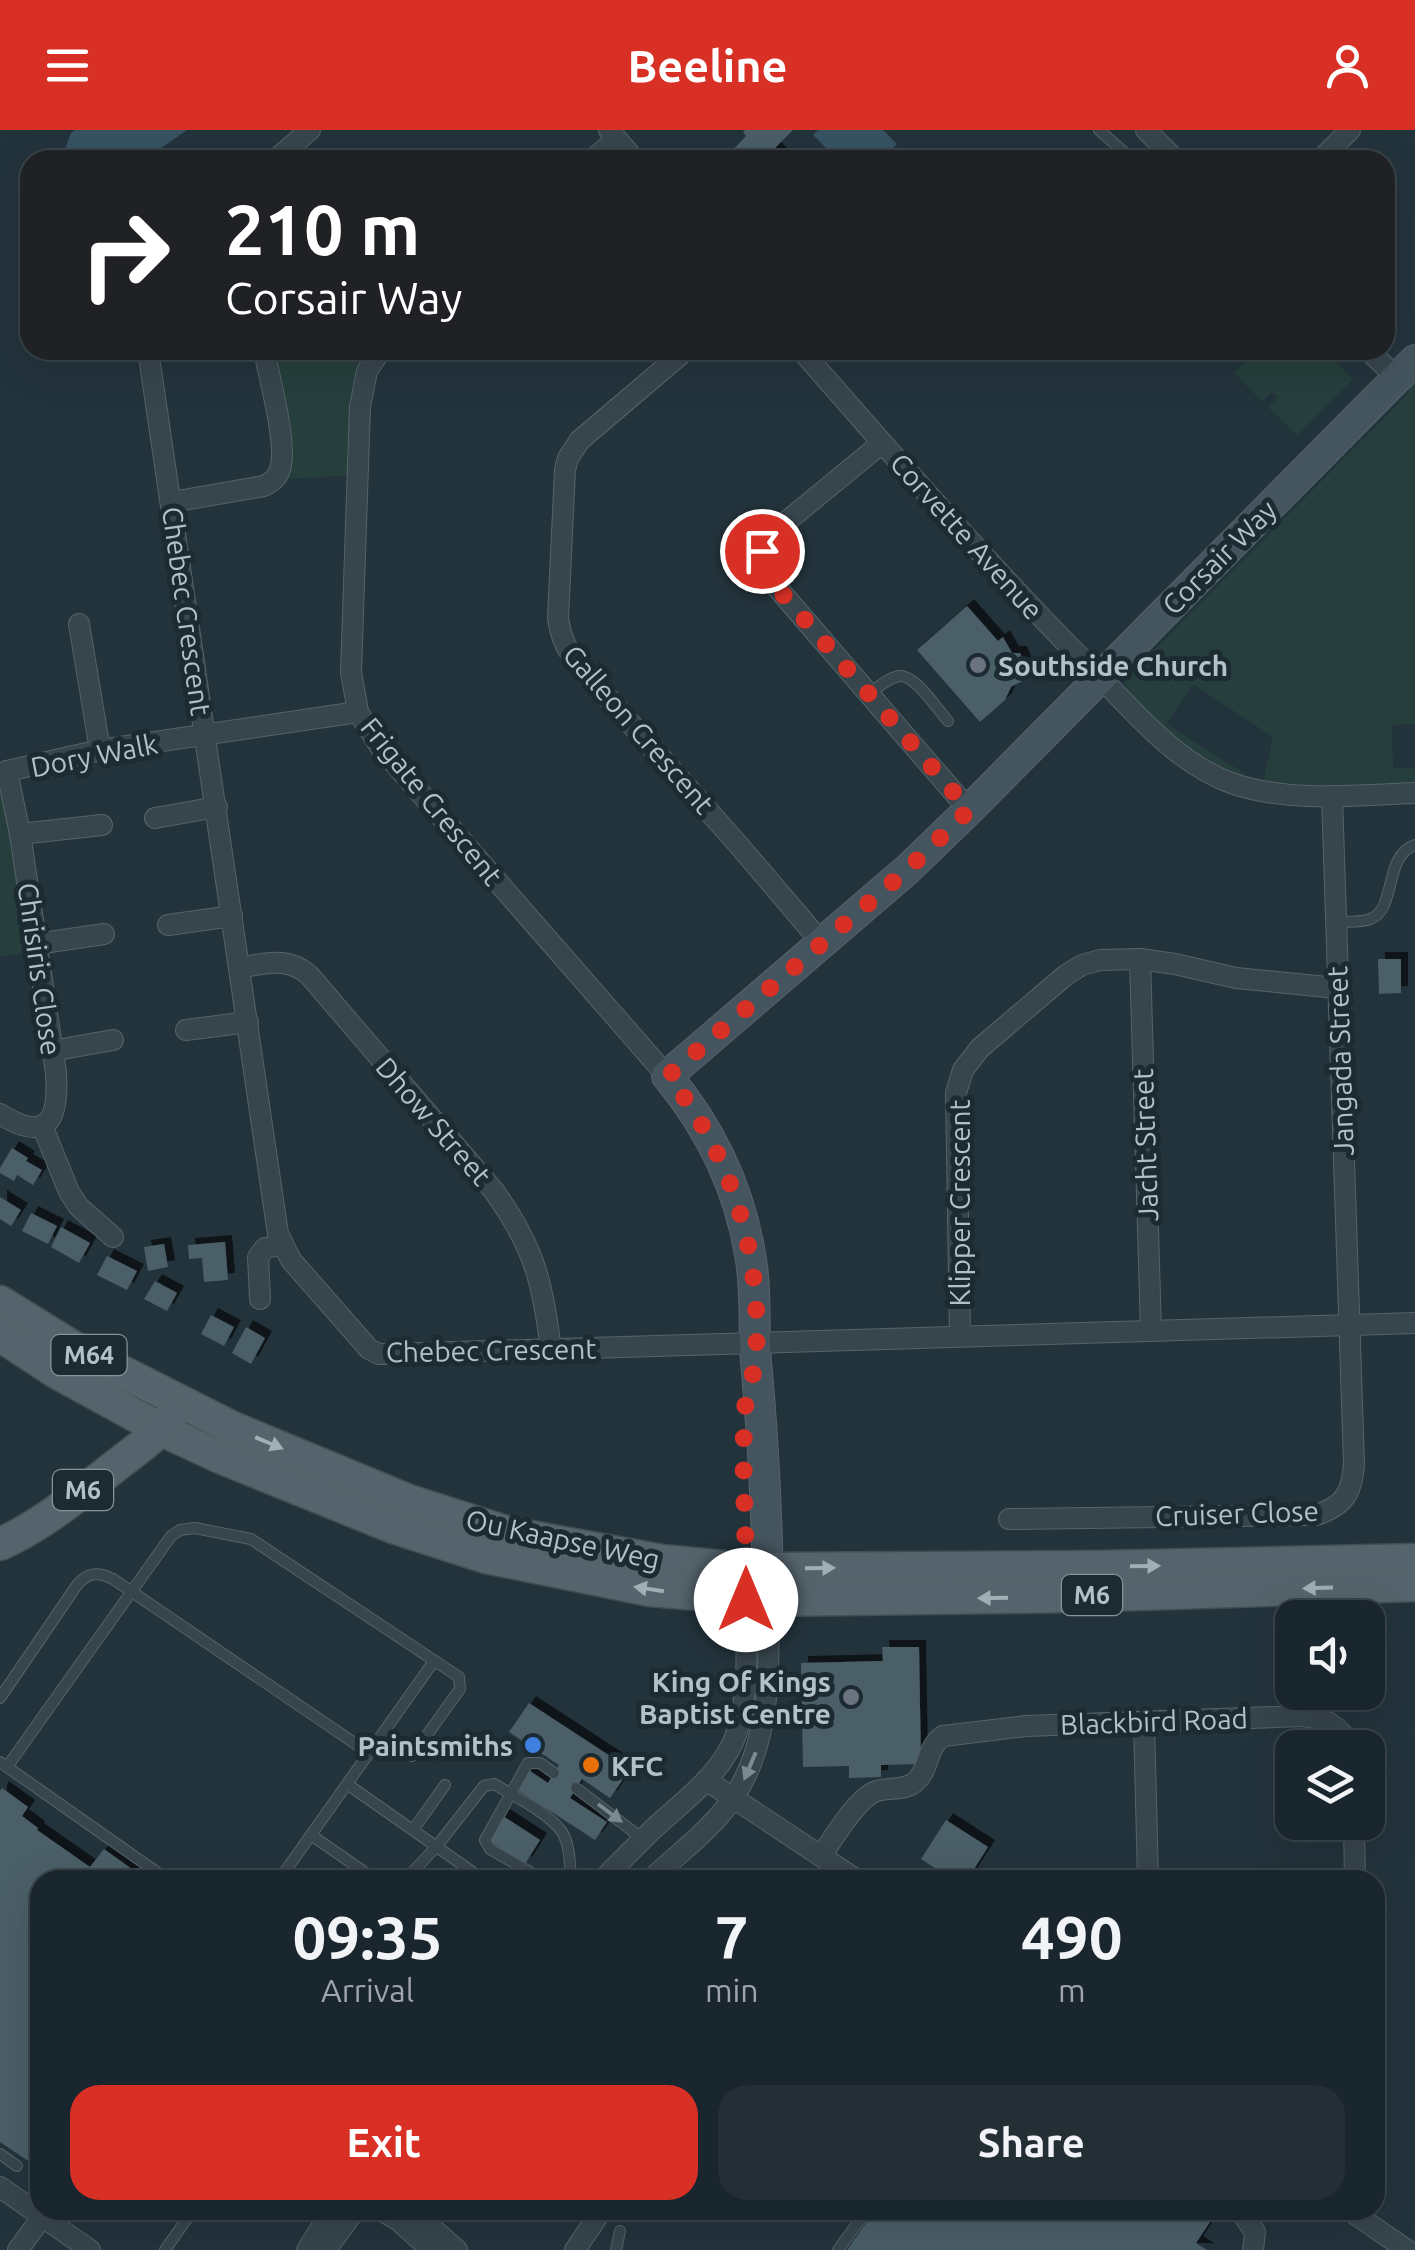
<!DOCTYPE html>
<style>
:root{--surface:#1a262d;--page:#232e35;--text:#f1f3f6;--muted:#9fa5aa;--line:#384349;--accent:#d93025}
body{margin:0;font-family:Ubuntu,sans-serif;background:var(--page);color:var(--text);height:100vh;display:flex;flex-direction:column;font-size:38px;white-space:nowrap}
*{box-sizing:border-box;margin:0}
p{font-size:32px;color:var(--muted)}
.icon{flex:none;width:55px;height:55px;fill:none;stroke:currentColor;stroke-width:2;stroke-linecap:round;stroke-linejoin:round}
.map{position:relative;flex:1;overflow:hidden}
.details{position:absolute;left:30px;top:1740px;width:1355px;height:350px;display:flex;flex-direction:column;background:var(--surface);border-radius:30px;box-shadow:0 10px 40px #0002,0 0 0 2px var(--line)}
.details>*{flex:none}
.guide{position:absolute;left:20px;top:20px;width:1375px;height:210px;border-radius:30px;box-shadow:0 10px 40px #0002,0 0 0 2px var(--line);background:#202124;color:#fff;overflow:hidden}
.fabs{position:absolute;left:1275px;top:1470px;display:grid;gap:20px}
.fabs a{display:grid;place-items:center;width:110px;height:110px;border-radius:20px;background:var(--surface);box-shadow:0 10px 40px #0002,0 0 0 2px var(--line);font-size:50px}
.pin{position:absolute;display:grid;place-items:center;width:85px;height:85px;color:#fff;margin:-42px;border:5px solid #fff;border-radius:50%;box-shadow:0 2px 10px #0007}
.me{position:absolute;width:110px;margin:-55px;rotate:0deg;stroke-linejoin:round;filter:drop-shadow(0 0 8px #0008)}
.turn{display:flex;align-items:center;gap:35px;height:210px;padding:0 40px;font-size:45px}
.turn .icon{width:130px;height:130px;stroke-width:2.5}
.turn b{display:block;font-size:70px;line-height:85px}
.eta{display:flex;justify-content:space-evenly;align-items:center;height:170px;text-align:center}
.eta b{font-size:60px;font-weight:700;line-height:70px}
.primary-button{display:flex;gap:20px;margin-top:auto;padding:20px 40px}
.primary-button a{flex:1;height:115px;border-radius:30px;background:var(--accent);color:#fff;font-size:40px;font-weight:700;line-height:115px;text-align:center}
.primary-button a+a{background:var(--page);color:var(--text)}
header{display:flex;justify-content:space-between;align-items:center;height:130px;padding:0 40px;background:var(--accent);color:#fff;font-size:45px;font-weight:700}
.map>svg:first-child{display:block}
.green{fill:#263f3c}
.water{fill:#375363}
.building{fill:#4c5e67;filter:url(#shadow)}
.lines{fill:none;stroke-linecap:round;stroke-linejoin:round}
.lane-casing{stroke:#55636a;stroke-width:12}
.street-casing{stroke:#55636a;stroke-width:22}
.secondary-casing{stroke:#55636a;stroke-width:32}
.primary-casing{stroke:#404e55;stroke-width:35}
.lane{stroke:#37454c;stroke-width:10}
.street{stroke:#37454c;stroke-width:20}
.secondary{stroke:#45555f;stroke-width:30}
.primary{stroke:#55646c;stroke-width:32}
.oneway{fill:#a0aeb6}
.oneway2{fill:#7b8990}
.route{stroke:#d93025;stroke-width:18;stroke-dasharray:0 32.4}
.worship-dot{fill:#6b7280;stroke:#1c2a31;stroke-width:4}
.shop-dot{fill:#3f7fe0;stroke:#1c2a31;stroke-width:4}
.food-dot{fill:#e8710a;stroke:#1c2a31;stroke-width:4}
.labels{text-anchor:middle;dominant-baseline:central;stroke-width:10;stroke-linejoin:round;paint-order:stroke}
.shield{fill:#1c2a31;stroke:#86939b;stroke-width:2.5}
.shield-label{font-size:25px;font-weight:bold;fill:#b3c0c8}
.street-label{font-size:28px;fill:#b3c0c8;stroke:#1c2a31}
.poi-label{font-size:28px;font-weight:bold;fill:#b3c0c8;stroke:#1c2a31;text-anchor:start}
</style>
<header><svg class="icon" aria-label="menu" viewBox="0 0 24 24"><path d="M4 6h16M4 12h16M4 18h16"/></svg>Beeline<svg class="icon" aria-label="person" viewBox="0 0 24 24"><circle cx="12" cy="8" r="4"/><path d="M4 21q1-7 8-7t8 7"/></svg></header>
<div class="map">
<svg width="1415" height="2120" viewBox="0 0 1415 2120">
<defs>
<filter id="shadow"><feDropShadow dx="7" dy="-7" stdDeviation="0" flood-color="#0009"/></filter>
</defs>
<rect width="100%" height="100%" fill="#23333c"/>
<!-- green -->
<g class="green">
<path d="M268 220H324L371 234 359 345 271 350 282 330Z"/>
<path d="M1256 220H1324L1353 249 1297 305 1268 277 1278 267 1272 262 1262 271 1234 243Z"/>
<path d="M1415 249V594L1392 595 1393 638H1415V654L1292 657 1263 653 1273 607 1193 554 1166 594 1245 644 1243 648 1221 640 1187 619 1127 561 1123 544 1141 521H1153L1409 263 1408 256Z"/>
<path d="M0 666 12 668 37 822 0 826Z"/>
</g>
<!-- water -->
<g class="water">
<path d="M75 0H187L154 23 138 30H61L71 3Z"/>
<path d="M818 0H883L897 14 881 30H838L813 5Z"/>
</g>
<!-- building -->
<g class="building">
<path d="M745 0H793L774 19 780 25 775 30H723L746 6 743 2Z"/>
<path d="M967 476 998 511 1003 507 1012 523H1020L1030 547 1011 557 1005 570 980 592 917 520Z"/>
<path d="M1378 829H1401V863L1379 864Z"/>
<path d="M12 1018 28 1028 26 1031 42 1040 33 1055 17 1045 14 1051 0 1043V1038Z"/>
<path d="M0 1067 21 1080 11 1096 0 1089Z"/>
<path d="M31 1083 57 1096 48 1114 22 1101Z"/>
<path d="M61 1097 90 1113 79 1133 51 1117Z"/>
<path d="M225 1112 228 1150 204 1152 202 1128 189 1129 188 1115Z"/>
<path d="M164 1114 168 1137 148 1141 144 1117Z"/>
<path d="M107 1126 137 1141 127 1160 97 1145Z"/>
<path d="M155 1151 177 1163 167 1181 144 1169Z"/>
<path d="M211 1185 234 1197 224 1216 201 1204Z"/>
<path d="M246 1197 265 1208 251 1234 232 1223Z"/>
<path d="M882 1517H919L921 1634 881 1635V1647L849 1648V1636L803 1637 801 1533 883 1531Z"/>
<path d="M529 1573 630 1639 610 1668 582 1649 570 1668 607 1692 595 1710 515 1658 527 1639 548 1653 559 1635 509 1602Z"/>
<path d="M2 1658 28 1677 22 1686 38 1698 37 1700 90 1737 104 1719 136 1742 131 1750H40V2039L0 2012V1661Z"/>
<path d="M503 1686 540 1710 525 1734 488 1710Z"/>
<path d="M946 1690 988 1717 967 1750H953L921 1729Z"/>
<path d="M875 2080H1218L1196 2113 1207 2120H847Z"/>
</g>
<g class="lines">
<!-- lane casing -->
<g class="lane-casing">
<g id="lane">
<path d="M1099 0 1133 30"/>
<path d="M869 564C877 558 888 548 899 546 915 544 937 579 948 591"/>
<path d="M1337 792C1347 791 1361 793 1370 789 1397 780 1383 726 1415 715"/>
<path d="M0 1568 77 1455C88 1442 98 1442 113 1449L369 1623"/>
<path d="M0 1632 168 1750"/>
<path d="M7 1637 171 1406 180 1400 195 1398 251 1409 459 1547 460 1559 412 1626"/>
<path d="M347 1654 484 1750"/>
<path d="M576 1658 643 1709"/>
<path d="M413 1700 445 1655"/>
<path d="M311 1705 376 1750"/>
<path d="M279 1750 434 1531"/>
<path d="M405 1750 436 1717 484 1656 494 1654C514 1666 549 1683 562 1702 570 1715 570 1735 571 1750"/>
<path d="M544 1750 490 1719 485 1710 528 1633H540L554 1643"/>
<path d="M0 2024 17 2036"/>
<path d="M165 2120 193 2080"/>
<path d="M616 2120 620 2101"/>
<path d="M838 2120 867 2080"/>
</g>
</g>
<!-- street casing -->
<g class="street-casing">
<g id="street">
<path d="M609 0 635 30"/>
<path d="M1146 0 1176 30"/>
<path d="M275 30 310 0"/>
<path d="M592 30 617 9"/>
<path d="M1320 30 1350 0"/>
<path d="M148 220 278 1104 291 1130 369 1219 379 1224H389L1415 1193"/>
<path d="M381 220 367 241 360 277 351 542 358 582 381 618 667 946"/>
<path d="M686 220 580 310 568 328 565 340 558 488C561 510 568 522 582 539L736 712 822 813"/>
<path d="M801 220C896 329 991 438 1093 540 1135 582 1176 634 1234 654 1292 673 1355 665 1415 663"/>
<path d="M1368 220 1397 248"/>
<path d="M882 313 775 401 766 412 761 431 768 447 969 680"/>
<path d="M172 372 264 356C273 351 277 348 280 339 288 315 269 247 264 220"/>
<path d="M79 494 100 620"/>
<path d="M0 646 7 641 100 620 358 582"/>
<path d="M155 688 217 677"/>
<path d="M20 704 102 695"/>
<path d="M168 795 232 786"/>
<path d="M36 814 104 804"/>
<path d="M1140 829 1151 1201"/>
<path d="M240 837C267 834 286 826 309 845L494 1061C534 1117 543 1152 551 1221"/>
<path d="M186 900 248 892"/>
<path d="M51 921 113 910"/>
<path d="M0 984C48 1014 59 990 56 943L20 704 7 641"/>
<path d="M42 995 69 1062 79 1077 113 1107"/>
<path d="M260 1169 258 1127 265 1118 282 1115"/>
<path d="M960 1206 956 963 963 940 980 918 1066 845 1082 835 1100 830 1140 829 1175 834 1236 848 1337 858"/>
<path d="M1009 1389 1316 1385C1344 1376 1352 1363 1354 1334L1332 666"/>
<path d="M1144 1592 1148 1750"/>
<path d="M706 1650 857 1750"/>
<path d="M1354 1692 1355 1750"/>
<path d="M821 1726C833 1709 857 1667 877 1661 890 1657 904 1661 915 1652 930 1640 926 1617 943 1606L1026 1596 1303 1586C1327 1589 1340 1595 1351 1618"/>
<path d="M602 1750C619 1733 635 1717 652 1700 683 1671 723 1644 737 1602 750 1563 746 1511 746 1470"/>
<path d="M650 1750C678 1724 712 1699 733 1668 772 1611 769 1536 768 1470"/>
<path d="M0 2057 90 2120"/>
<path d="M381 2080 399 2091 431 2120"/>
<path d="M412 2080 457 2120"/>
<path d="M1240 2080 1255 2102 1253 2120"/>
<path d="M1349 2080 1407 2120"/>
<path d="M18 2120 42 2087"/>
<path d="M307 2120 332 2080"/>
<path d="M326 2120 355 2080"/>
<path d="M575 2120 602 2080"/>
</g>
</g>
<!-- secondary casing -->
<g class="secondary-casing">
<path id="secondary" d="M768 1461C767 1385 763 1307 756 1231 753 1196 757 1160 750 1124 739 1058 710 998 667 946L908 739 969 680 1415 230"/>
</g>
<!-- primary casing -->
<g class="primary-casing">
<g id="primary">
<path d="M0 1172 71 1216 233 1298 409 1371 509 1403 662 1431 746 1439 1097 1437 1415 1430"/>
<path d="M0 1205 56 1242 162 1300 220 1327 393 1397 486 1427 650 1460 768 1470 1075 1466 1415 1455"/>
<path d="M0 1414C41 1396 78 1365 113 1338 134 1321 157 1307 172 1284"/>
</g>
</g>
<!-- lane -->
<use href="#lane" class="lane"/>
<!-- street -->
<use href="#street" class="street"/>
<!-- secondary -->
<use href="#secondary" class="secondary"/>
<!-- primary -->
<use href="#primary" class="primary"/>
</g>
<!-- one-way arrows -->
<defs><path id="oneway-solid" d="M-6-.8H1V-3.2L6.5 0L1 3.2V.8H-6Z" transform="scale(2.5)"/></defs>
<g class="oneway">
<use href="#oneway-solid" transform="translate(269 1313) rotate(23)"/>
<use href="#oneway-solid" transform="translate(1145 1436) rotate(-1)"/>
<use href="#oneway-solid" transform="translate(820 1438) rotate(-1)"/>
<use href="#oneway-solid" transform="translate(1318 1458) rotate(178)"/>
<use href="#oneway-solid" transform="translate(649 1459) rotate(-171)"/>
<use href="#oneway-solid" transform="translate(993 1468) rotate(179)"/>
</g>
<g class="oneway2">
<use href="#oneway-solid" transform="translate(750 1636) rotate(113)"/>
<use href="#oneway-solid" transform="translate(610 1683) rotate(37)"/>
</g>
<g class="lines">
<!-- route -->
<path class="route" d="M746 1470C747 1406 741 1341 745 1278 747 1260 755 1243 756 1225 762 1124 732 1025 668 946L908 739 969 680 768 447 761 431 762 421"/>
</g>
<!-- markers -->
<g class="worship-dot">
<circle cx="978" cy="535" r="10"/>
<circle cx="851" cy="1567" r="10"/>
</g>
<circle class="shop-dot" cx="533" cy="1615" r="10"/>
<circle class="food-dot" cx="591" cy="1635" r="10"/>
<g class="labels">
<!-- shield labels -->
<g class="shield">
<rect x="51.5" y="1205" width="75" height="40" rx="8"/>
<rect x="53" y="1340" width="60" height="40" rx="8"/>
<rect x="1062" y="1445" width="60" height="40" rx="8"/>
</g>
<g class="shield-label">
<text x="89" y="1225">M64</text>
<text x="83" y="1360">M6</text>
<text x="1092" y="1465">M6</text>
</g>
<!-- street labels -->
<g class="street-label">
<text transform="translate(967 406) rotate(48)">Corvette Avenue</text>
<text transform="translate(1219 427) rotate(-45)">Corsair Way</text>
<text transform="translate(187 481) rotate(82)">Chebec Crescent</text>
<text transform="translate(639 599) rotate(49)">Galleon Crescent</text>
<text transform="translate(94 625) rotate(-11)">Dory Walk</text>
<text transform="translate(432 671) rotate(51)">Frigate Crescent</text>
<text transform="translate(40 839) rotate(82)">Chrisiris Close</text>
<text transform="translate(1340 931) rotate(-92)">Jangada Street</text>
<text transform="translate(434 991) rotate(49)">Dhow Street</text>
<text transform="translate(1145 1015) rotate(-92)">Jacht Street</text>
<text transform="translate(959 1073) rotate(-90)">Klipper Crescent</text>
<text transform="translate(491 1220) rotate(-1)">Chebec Crescent</text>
<text transform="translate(1237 1383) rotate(-2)">Cruiser Close</text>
<text transform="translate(563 1409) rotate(12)">Ou Kaapse Weg</text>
<text transform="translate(1154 1591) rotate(-2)">Blackbird Road</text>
</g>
<!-- poi labels -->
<g class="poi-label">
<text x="998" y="535">Southside Church</text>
<text x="831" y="1551" text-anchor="end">King Of Kings<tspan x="831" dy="32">Baptist Centre</tspan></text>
<text x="513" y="1615" text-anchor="end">Paintsmiths</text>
<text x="611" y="1635">KFC</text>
</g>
</g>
</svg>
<div class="fabs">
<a><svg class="icon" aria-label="sound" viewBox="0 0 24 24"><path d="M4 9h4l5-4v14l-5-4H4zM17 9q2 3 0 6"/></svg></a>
<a><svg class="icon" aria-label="layers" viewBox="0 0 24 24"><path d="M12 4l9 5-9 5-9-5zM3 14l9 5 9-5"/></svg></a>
</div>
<div class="pin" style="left:762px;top:421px;background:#d93025"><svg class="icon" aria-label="arrive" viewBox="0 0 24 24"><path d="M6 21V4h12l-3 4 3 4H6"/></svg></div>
<svg class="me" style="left:746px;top:1470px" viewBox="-20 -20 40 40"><circle r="19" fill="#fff"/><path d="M0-13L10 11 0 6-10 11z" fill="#d93025"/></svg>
<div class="guide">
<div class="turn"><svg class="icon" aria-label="right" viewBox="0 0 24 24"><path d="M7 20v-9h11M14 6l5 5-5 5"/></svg><div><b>210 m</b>Corsair Way</div></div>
</div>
<section class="details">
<div class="eta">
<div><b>09:35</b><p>Arrival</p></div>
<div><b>7</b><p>min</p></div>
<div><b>490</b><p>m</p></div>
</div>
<div class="primary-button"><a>Exit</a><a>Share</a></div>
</section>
</div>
